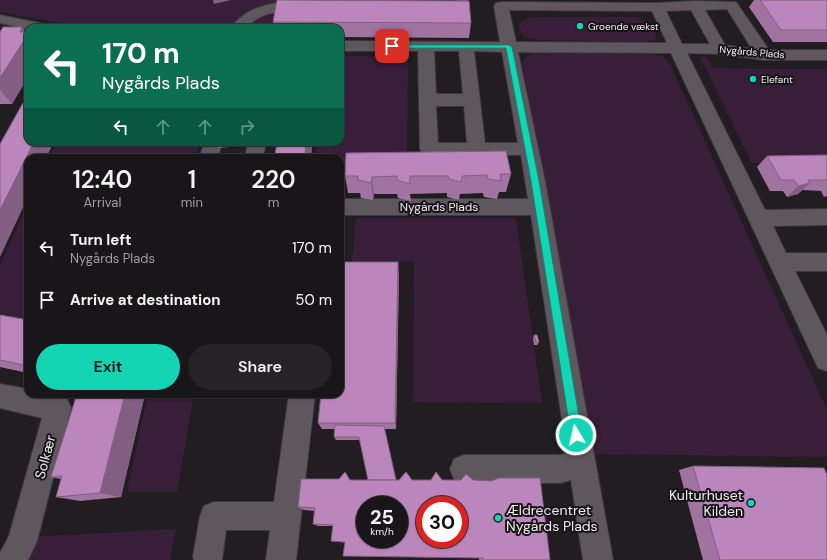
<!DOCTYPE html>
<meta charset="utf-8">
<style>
:root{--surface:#191619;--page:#262326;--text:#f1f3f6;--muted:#9f9fa2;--line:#373538;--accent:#13d5b3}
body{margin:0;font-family:"DM Sans",sans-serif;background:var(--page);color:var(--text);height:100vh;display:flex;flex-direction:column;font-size:15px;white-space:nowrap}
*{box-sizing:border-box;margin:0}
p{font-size:13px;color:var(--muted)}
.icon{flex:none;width:22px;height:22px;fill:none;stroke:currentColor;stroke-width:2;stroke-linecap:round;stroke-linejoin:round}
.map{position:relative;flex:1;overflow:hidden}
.side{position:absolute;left:24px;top:154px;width:320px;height:244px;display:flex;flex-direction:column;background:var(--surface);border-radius:12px;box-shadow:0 1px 3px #0004,0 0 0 1px var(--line)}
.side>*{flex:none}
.banner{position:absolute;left:24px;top:24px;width:320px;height:122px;border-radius:12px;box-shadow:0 1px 3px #0004,0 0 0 1px var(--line);background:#0b6e4f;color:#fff;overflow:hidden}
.speed{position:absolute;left:356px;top:496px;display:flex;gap:8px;font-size:20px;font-weight:700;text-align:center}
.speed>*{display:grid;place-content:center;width:52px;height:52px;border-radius:50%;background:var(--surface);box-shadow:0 1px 3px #0004,0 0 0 1px var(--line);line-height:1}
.speed small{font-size:10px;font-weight:400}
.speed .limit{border:6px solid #d22;background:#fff;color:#111}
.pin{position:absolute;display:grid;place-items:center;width:34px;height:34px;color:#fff;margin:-17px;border-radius:8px;box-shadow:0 2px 6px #0006}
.me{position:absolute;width:44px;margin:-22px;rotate:351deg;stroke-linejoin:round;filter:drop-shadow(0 0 3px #0008)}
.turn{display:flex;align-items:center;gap:14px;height:84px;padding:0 12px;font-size:18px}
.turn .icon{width:52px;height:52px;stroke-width:2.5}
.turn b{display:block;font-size:28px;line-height:34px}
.lanes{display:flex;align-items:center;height:38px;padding:0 12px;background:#0003;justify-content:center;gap:20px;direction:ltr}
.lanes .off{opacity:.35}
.eta{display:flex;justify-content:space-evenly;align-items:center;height:68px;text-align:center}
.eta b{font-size:24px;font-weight:600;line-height:28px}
.action{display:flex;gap:8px;margin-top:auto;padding:8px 12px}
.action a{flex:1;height:46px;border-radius:24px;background:var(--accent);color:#111;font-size:16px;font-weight:600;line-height:46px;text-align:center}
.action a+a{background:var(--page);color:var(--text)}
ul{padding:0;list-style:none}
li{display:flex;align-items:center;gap:12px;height:52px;padding:0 12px}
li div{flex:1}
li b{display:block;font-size:15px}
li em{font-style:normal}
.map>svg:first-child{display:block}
.green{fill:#391e3a}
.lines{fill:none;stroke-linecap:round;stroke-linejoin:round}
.minor-casing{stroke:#3d3a3d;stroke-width:2}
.minor{fill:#5e585e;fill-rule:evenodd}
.wall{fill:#a073a1}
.shaded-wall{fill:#825e83}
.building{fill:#ba86bb;stroke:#825e83;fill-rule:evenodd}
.route{fill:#13d5b3;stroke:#0c8a74}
.poi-dot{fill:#13d5b3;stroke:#181418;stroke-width:1.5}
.labels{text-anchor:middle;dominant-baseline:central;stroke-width:4;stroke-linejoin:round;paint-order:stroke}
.far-poi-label{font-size:10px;fill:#f0edf0;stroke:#181418;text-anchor:start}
.far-street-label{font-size:10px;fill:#f0edf0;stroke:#181418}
.street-label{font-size:12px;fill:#f0edf0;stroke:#181418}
.near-street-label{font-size:14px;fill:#f0edf0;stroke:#181418}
.near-poi-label{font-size:14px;fill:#f0edf0;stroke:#181418;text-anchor:end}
</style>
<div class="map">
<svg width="827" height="560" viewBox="0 0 827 560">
<rect width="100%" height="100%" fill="#211d21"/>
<!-- green -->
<g class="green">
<path d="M0 0H278L271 28H89L0 12Z"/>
<path d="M531 17H636L651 24 657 39 645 42 537 40 523 37 518 24Z"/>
<path d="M533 52 655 54 665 58 670 64 827 410V457L595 454 522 62Z"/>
<path d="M340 56 408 57 407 156H507L509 167 340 168V158H315L316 142H340Z"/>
<path d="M700 57H706L713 68 827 69V162L752 163Z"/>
<path d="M57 142H200L196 158H49Z"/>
<path d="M28 204V323L0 317V265Z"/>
<path d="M356 218H516L542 403 413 402 414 261H352Z"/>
<path d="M148 394H194L177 492H127Z"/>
<path d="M176 529 170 560H0L34 537Z"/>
</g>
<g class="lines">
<!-- minor casing -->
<g class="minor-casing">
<g id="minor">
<path d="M695 1 736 2 769 50H827V60H764L720 54 687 53 765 210 827 209V225L773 226 786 253H827V271H795L827 335V371L818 368 671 53 518 52 545 181 613 560H583L571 480 560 483H464L454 479 450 469 454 459 464 455H560L567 453 531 215H340V199H528L521 155H429L423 154 420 149 418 51H340V41L500 42 494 6 496 3 501 2 657 3ZM727 9 752 49 725 45 705 10ZM509 10 652 11 667 43 516 42ZM691 10 710 44H682L666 11ZM434 51H459L463 94H436ZM474 51 502 52 518 143H485ZM436 106H464L467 143H438Z"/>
<path d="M277 3 310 4 312 7 310 10 305 11C283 11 262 10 246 28H231C242 12 258 6 277 3Z"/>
<path d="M0 15 49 25 51 28 28 29 0 23Z"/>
<path d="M204 142H222L218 158H200Z"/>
<path d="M248 142H266L263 158H245Z"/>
<path d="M0 384 28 389V394H52L67 399 71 408 37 541 28 560H0V553L9 536 42 418 0 408Z"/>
<path d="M289 394H315L296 560H266L270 530H226L222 560H194L193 557 200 516 204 506 214 502H274Z"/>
</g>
</g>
<!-- minor -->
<use href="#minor" class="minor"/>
</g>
<!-- wall -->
<g class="wall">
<path d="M458 0H467L471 23 469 38 340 37V28H274L273 22 458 1Z"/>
<path d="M754 0H827V42H773L749 7Z"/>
<path d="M0 32H28V77L12 104H0Z"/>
<path d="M215 142H231L230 147 218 148Z"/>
<path d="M277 142H312L311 158H276L275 156Z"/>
<path d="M827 155V196L824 197 821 191 802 190 798 194 787 197 783 191H770L757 167 767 156Z"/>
<path d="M511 174 506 192H499L497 199 484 197 483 193 460 194 459 200 447 197V193L410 194 411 201 398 198 397 194H374L373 200 361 198 360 193H348L345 176Z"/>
<path d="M399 274 396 429H384L396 480H442L550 560H479V558L331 541 333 526H318L313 524 314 511 304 510 298 507 351 480H368L360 440H336L334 437 335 429H322L318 423Z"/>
<path d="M0 315 28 320V373L0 367Z"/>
<path d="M534 335 539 342 537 345H534L533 338Z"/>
<path d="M77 394H145L121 497 80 501 56 497 61 479 51 477Z"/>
<path d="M198 394H247L203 397Z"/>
<path d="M693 466 827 560H703L679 470Z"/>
</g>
<!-- shaded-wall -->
<g class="shaded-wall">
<path d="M213 0H231L214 4Z"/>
<path d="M22 27 28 34V77L12 104 0 90V78Z"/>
<path d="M34 142H54L46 158H28V197L0 257V210Z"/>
<path d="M228 142H231L230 147Z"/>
<path d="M306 142H312L311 158H306L305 155Z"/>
<path d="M372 177 374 194 373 200 371 183Z"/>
<path d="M810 183 798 194 787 197 798 186Z"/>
<path d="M398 262 399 274 396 429 395 423Z"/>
<path d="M125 394H145L121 497 100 493Z"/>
</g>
<!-- building -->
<g class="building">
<path d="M277 0 469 1 471 23 273 22Z"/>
<rect x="458" y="0" width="9" height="1"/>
<path d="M760 0H827V30H781Z"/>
<path d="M3 27H22L20 32H28V34L0 78V32Z"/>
<path d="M28 94V142H34L0 210V144Z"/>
<path d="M277 142H306L305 155 275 156Z"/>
<path d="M506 151 511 174H500L501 181 488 179 487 175 462 176 461 182 449 179 448 176H410V184L397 180V176L372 177 371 183 358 180V176H345L346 153Z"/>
<path d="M827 155V180H808L810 183 798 186 794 180H781L767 156Z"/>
<path d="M340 262H398L395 423H318L321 394H340Z"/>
<path d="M0 315 28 320V366L0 360Z"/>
<path d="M534 335H537L539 342H536Z"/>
<path d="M77 394H125L100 493 56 497 62 476 51 477Z"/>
<path d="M335 425 384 426 396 480H368L359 437H334Z"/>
<path d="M693 466 824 468 827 475V560H720Z"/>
<path d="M345 472 350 480H399L406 472 412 480H431L436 472 442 480H461L466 474 473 480 491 481 499 478H540L550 560H483V558L343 556 345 542 331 541 333 525 313 524 315 508 298 507 301 479H339ZM365 505H399V539H365ZM425 505H459V539H425Z"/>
</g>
<!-- route -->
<path class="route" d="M390 45H509L512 47 539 181 582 435 580 439 576 441 573 439 571 435 531 181 506 48H392L389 46Z"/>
<!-- markers -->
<g class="poi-dot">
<circle cx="580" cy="26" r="4"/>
<circle cx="753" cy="79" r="4"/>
<circle cx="751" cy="503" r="4"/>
<circle cx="498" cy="518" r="4"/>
</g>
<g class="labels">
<!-- far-poi labels -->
<g class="far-poi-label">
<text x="588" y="26">Groende vækst</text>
<text x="761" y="79">Elefant</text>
</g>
<!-- far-street labels -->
<g class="far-street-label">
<text transform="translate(752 52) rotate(5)">Nygårds Plads</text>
</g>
<!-- street labels -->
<g class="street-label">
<text x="439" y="207">Nygårds Plads</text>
</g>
<!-- near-street labels -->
<g class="near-street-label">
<text transform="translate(45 457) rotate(-75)">Solkær</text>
</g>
<!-- near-poi labels -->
<g class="near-poi-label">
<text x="743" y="495">Kulturhuset<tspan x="743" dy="16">Kilden</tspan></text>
<text x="506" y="510" text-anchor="start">Ældrecentret<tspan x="506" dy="16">Nygårds Plads</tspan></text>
</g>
</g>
</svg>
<div class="speed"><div>25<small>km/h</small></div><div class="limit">30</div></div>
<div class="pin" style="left:392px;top:46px;background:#d93025"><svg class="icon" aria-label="arrive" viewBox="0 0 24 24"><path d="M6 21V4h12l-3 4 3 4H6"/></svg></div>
<svg class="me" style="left:576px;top:435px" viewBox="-20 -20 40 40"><circle r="17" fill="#13d5b3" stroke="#fff" stroke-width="3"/><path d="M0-11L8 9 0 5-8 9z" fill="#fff"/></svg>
<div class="banner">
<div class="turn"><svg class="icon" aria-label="left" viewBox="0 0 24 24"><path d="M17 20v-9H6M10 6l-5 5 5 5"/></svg><div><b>170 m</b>Nygårds Plads</div></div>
<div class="lanes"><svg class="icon" aria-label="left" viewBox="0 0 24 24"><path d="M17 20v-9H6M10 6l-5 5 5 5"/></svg><svg class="icon off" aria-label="ahead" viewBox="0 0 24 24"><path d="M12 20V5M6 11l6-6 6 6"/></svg><svg class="icon off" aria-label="ahead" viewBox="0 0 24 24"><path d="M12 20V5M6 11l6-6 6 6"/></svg><svg class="icon off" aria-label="right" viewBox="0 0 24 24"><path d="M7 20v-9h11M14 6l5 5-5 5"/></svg></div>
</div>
<section class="side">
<div class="eta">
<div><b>12:40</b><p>Arrival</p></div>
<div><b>1</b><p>min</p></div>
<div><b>220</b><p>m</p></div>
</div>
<ul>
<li><svg class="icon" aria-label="left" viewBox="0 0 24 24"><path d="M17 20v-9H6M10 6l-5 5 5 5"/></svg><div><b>Turn left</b><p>Nygårds Plads</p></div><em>170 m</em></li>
<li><svg class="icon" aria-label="arrive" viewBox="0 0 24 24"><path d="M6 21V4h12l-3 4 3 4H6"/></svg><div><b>Arrive at destination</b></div><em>50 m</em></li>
</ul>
<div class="action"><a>Exit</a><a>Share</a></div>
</section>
</div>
